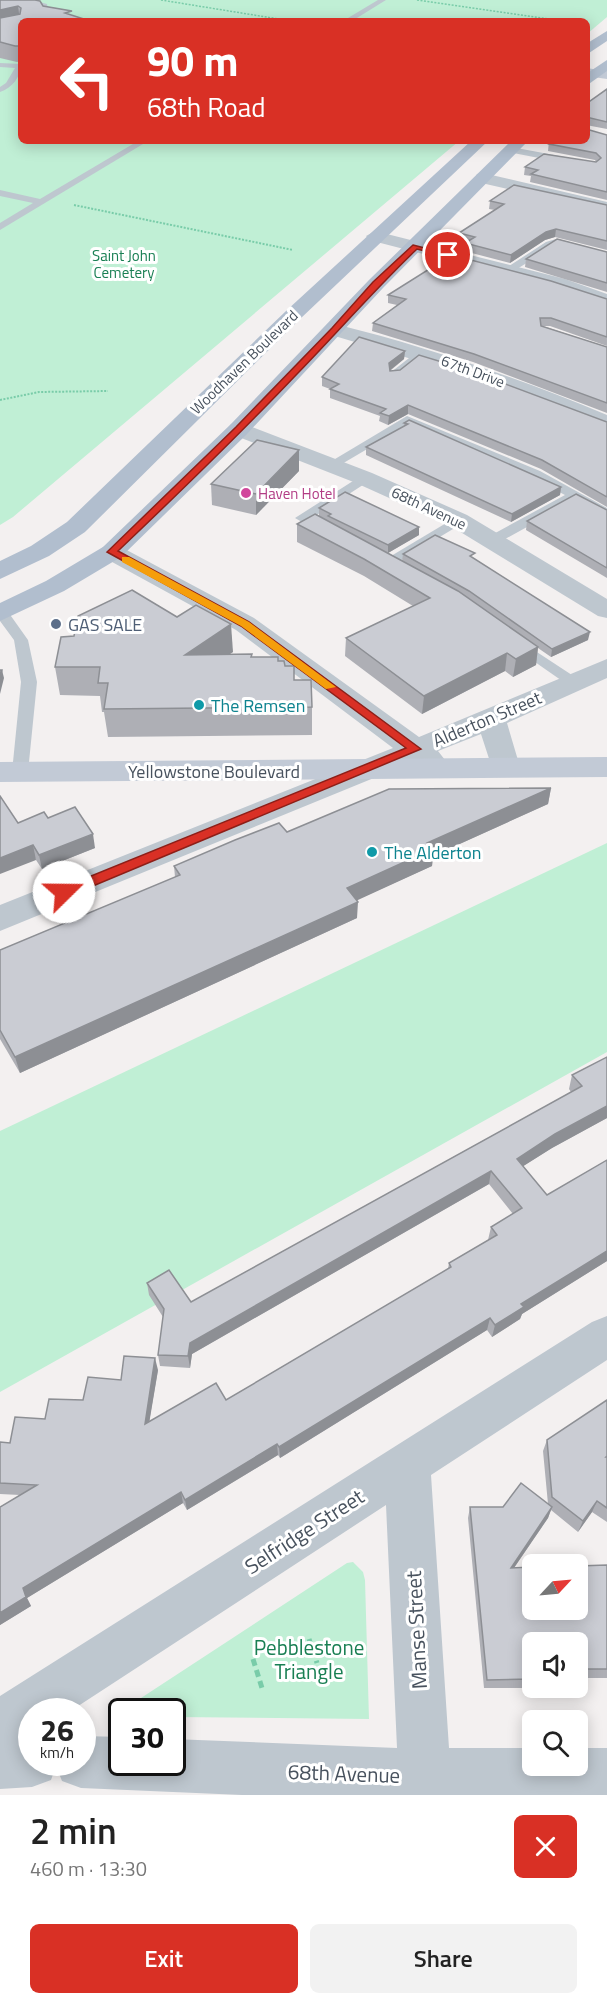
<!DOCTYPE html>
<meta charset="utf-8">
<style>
:root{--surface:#fff;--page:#f2f2f2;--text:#222;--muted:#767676;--accent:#d93025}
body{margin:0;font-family:"Titillium Web",sans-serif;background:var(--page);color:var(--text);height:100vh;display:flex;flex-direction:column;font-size:22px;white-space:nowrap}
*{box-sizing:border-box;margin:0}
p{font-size:20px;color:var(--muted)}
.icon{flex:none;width:33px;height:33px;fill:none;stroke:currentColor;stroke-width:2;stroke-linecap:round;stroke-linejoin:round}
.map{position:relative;height:1795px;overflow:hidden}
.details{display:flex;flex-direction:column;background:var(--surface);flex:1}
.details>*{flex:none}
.banner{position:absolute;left:18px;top:18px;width:572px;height:126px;border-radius:9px;box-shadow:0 3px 15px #0003;background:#d93025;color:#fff;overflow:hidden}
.needle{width:39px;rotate:64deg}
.tools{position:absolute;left:522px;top:1554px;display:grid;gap:12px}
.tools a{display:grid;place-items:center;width:66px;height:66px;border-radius:9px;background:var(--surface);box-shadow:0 3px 15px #0003;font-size:30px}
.speed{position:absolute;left:18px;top:1698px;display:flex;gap:12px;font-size:30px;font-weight:700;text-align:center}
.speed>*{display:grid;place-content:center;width:78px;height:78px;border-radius:50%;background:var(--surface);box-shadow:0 3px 15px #0003;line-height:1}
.speed small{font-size:15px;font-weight:400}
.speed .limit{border:3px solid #111;border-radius:9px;background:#fff;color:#111}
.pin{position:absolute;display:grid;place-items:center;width:51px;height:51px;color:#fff;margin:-26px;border:3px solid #fff;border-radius:50%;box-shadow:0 2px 6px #0007}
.me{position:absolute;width:66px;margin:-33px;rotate:68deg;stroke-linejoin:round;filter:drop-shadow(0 0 4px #0008)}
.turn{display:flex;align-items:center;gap:21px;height:126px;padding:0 30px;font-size:27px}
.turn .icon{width:78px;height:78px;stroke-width:2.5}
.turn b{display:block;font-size:42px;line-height:51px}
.round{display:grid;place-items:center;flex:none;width:63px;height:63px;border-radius:9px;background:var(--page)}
.overview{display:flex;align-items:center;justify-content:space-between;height:102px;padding:0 30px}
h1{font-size:36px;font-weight:600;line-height:45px}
.primary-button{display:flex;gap:12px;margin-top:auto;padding:12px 30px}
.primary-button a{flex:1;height:69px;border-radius:9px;background:var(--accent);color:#fff;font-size:24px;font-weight:600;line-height:69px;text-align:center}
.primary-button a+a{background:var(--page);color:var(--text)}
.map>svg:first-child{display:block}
.green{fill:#c0efd5}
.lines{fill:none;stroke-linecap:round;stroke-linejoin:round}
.path-far2{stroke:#79cca9;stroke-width:1.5;stroke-dasharray:2 1.5;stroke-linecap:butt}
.path-far1{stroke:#79cca9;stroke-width:2;stroke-dasharray:2 1.5;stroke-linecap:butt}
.path{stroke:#79cca9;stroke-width:5;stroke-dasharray:7 4.5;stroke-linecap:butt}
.lane{fill:#bec7cf;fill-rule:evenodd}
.street{fill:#bec7cf;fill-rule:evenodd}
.secondary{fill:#c2cad6;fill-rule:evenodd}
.primary{fill:#b1bece;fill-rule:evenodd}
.wall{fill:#aeafb5}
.shaded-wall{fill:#8d8f94}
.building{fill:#caccd3;stroke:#8d8f94;stroke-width:1.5}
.route{fill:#d93025;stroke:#8d1f18;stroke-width:1.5}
.slow{fill:#f59e0b}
.hotel-dot{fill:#d1479c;stroke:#fff;stroke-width:2}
.service-dot{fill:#5c6f8a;stroke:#fff;stroke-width:2}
.culture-dot{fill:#0f9aa8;stroke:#fff;stroke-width:2}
.labels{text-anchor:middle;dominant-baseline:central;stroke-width:6;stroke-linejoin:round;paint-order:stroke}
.far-park-label{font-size:15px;fill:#197f53;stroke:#fff}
.far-street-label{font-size:15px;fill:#48525e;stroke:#fff}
.far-hotel-label{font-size:15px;fill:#b23c85;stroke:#fff;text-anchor:start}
.service-label{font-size:18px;fill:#4e5e75;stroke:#fff;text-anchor:start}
.culture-label{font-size:18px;fill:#0d838f;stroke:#fff;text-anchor:start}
.street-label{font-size:18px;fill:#48525e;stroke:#fff}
.near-street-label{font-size:21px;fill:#48525e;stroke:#fff}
.near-park-label{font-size:21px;fill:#197f53;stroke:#fff}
</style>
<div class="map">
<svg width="607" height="1795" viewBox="0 0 607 1795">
<rect width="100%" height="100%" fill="#f3f0f0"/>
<!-- green -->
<g class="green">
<path d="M0 0H607V17L587 34 586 21H21V141H459L13 517 0 525Z"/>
<path d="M607 843V1052L0 1392V1131Z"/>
<path d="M353 1562 363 1572 365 1580 369 1719 173 1717 172 1712 141 1711 138 1704 141 1698 347 1563Z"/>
</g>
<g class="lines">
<!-- path-far2 -->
<g class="path-far2">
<path d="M161 0 291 21"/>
<path d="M417 0 562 21"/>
</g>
<!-- path-far1 -->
<g class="path-far1">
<path d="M74 205 293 250"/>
<path d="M0 400 39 392 108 391"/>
</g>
<!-- path -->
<g class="path">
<path d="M309 1639 317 1663"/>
<path d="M253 1659 262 1688"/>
</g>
<!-- lane -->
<g class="lane">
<path d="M33 0 47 4 50 16 74 21 45 19 42 6Z"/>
<path d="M378 0H386L352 21H343Z"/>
<path d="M0 63 21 64C21 77 12 88 0 92V87L6 83 15 68 0 67Z"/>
<path d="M138 141H148L0 230V223L33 203 0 196V190L40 199Z"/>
<path d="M511 147 565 157 569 160 565 163 508 152Z"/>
<path d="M556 239 607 252V258L556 245 512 272 503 270 546 242Z"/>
<path d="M418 351 428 353 398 377H390V373Z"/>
<path d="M407 416 540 471 607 508V517L574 501 498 543H488V537L565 495 530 477 408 425 335 468 331 469 325 465Z"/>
<path d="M364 474 370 478 369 481 312 518 331 527V533H321L295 518Z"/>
<path d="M458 516 463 517V523L393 565H383L381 562Z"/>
<path d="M1 608 6 609 28 640 37 682 28 772 20 777 12 772 21 682 14 640 0 621Z"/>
<path d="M517 639 578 679 581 682 578 685H568L512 646 510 643 512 640Z"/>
</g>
<!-- street -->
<g class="street">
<path d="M483 173 607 202V212L477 182 475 178 477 174Z"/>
<path d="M375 231 565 279 607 294V306L551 287 369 240 366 236Z"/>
<path d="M335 324C428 347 518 378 607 415V430L465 375 328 334 325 330 328 326Z"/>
<path d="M239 422 372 473 467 515 607 599V618L598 616 449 525 356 483 231 434 228 429 231 424Z"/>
<path d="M112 544 121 547 254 618 419 737 607 659V678L507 723 520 767 516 774 505 777 494 774 481 734 438 751 445 760 441 767 430 770 413 762 0 931V905L393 748 236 630 103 557 99 552 103 547Z"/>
<path d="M607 1316V1360L431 1475 449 1748H532V1766H578V1748H607V1795H242L81 1788 62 1781 56 1766 51 1780 32 1787 0 1789V1696L592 1322ZM386 1505 397 1748 172 1739V1762H122V1737L82 1736V1762H32V1712H69Z"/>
</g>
<!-- secondary -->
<g class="secondary">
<path d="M586 68 607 71V79L586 76Z"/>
<path d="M607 757V777L0 782V762Z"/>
</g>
<!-- primary -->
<g class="primary">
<path d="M607 31V41L586 55V44Z"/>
<path d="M607 60V71L586 86V74Z"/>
<path d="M471 141H488L300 319 85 532 49 556 0 579V561L31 546 67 522 286 311Z"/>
<path d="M511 141H528L383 288 247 434 121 557 64 591 0 621V603L46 581 103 547 231 424 369 280Z"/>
</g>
</g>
<!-- wall -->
<g class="wall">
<path d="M0 0H35L21 21V61L17 62 0 58Z"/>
<path d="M607 89V129L586 125V104Z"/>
<path d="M607 135V200L530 182 531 176 524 175 525 167 596 162 595 160 548 151 549 141H586Z"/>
<path d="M490 201 607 205V250L555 237 545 240 510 263 464 251 465 243 466 242 459 241V233L495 210 489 209Z"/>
<path d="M607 252V292L525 267 526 259Z"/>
<path d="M436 262 607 299V346L550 326H543L607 347V413L473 362 372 331 373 323 397 305 388 303V295L436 265Z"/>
<path d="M405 351 404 359 390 371 607 422V507L541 469 408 414 388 425 379 421 380 416 330 398V389L322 386V377Z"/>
<path d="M404 423 561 487 560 495 511 522 366 455V447L404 426Z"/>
<path d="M299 471 256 515 212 505 211 484Z"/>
<path d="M319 508 419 527V535L388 553 402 561 403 554 474 558 588 640 551 657 538 648 536 665 513 677 505 671 422 714 345 656 346 638 413 606 364 576 297 542V524L328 521 319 516Z"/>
<path d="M607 510V578L526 530 527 521Z"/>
<path d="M233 652 229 654 278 661 285 666 312 707V735L108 737 104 712H102L100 696 60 695 55 667Z"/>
<path d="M551 788 548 804 433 856 432 866 356 900 357 918 20 1073 0 1039V950L175 877 174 866 287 832Z"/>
<path d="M48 818 95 848 42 869 36 860 18 823Z"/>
<path d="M607 1057V1118L552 1148 523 1166 547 1195 607 1160V1261L522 1314 520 1319 492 1337 487 1330 280 1458 278 1455 187 1510 183 1503 27 1598 31 1606 0 1625V1507L20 1495 0 1494V1442L10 1443 45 1419 83 1400 121 1380 158 1370 149 1422 226 1400 448 1269 449 1263 488 1240 491 1227 513 1214 489 1184 192 1354 190 1368 160 1366 158 1355 163 1317 149 1295 147 1283 191 1302 571 1092 569 1089 572 1075Z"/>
<path d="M607 1400V1522L592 1512 578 1532 551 1510 548 1518 514 1568 607 1565V1678H578V1642H532V1679H530L525 1688H484L468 1518 470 1507H503L548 1504 543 1451 547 1440Z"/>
</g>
<!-- shaded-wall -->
<g class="shaded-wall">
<path d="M18 6 20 21 0 26V10Z"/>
<path d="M556 229 555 237 545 240 510 263 511 255 546 232Z"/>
<path d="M405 351 404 359 389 371V363Z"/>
<path d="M408 405V414L388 425 389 416Z"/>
<path d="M299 450V471L256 515V494Z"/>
<path d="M561 487 560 495 511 522 512 514Z"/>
<path d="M419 527V535L388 553V545Z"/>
<path d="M231 624 233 652 187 683 185 655Z"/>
<path d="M590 632 588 640 551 657 552 649Z"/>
<path d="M538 647 536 665 513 677 516 659Z"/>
<path d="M507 653 505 671 422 714 424 696Z"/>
<path d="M2 670 4 678 0 694V679Z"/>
<path d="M551 788 548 804 433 856 432 866 347 905V888L427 843Z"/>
<path d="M93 834 95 848 42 869 39 855Z"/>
<path d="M33 845 36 860 0 874V858Z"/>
<path d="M358 902 357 918 20 1073 15 1057Z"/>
<path d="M607 1106V1118L552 1148 514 1172 517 1159 555 1134Z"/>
<path d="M491 1171 489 1184 192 1354 190 1368 188 1356 190 1343Z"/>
<path d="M607 1251V1261L522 1314 520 1319 492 1337 495 1325 521 1304Z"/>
<path d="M490 1318 487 1330 280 1458 279 1447Z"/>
<path d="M155 1358 158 1370 147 1436 145 1424Z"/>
<path d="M277 1444 278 1455 187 1510 185 1500Z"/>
<path d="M181 1492 183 1503 27 1598 31 1606 0 1625V1613L23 1588Z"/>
<path d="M597 1501 592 1512 578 1532 583 1521Z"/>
<path d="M552 1507 548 1518 507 1578 511 1568Z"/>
</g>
<!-- building -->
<g class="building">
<path d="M0 0H35L40 1 43 6 72 11 65 13 90 21H21V46H15L0 42V18L20 14 21 8 18 6 0 10Z"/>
<path d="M607 89V122L586 117V104Z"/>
<path d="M586 129 607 135V192L531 174 538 170 525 167 544 154 596 162 601 158 596 153 549 144 553 141H586Z"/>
<path d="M514 185 607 205V241L556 229 546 232 511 255 465 243 475 237 459 233 504 204 490 201Z"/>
<path d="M557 239 607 252V283L526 259Z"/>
<path d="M448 254 551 281 607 299V337L551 318H540L541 326 607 347V403L474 354 373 323 406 299 388 295 439 263 436 262Z"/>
<path d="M359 337 405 351 389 363 390 371 400 370 419 355 465 369 607 422V497L542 460 408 405 389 416 380 413 386 409 330 389 339 384 322 377Z"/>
<path d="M409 420 561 487 512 514 366 447 408 424 404 423Z"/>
<path d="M257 440 299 450 256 494 211 484Z"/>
<path d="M345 492 419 527 388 545 328 516 331 514 319 508Z"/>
<path d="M576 494 607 510V568L527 521Z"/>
<path d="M315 514 458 591 538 647 516 659 507 653 424 696 346 638 430 598 364 559 297 524Z"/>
<path d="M435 535 475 553 470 556 590 632 552 649 469 591 403 554Z"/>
<path d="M132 590 177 617 196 605 231 624 185 655 252 654 251 657H278V661H284L285 666H294V680H311L312 707 104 709 108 683H98L100 667H55L61 637 74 636 78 616Z"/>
<path d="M0 670H2L0 679Z"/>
<path d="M551 788 427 843 433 849 347 888 358 902 15 1057 0 1030V950L180 875 174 866 235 840 279 823 287 832 389 789Z"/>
<path d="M0 796 18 823 44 812 48 818 75 807 93 834 39 855 33 845 0 858Z"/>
<path d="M607 1057V1106L555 1134 517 1159 547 1195 607 1160V1251L521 1304 524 1307 495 1325 490 1318 279 1447 277 1444 185 1500 181 1492 23 1588 26 1597 0 1613V1507L37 1485 0 1483V1442L10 1443 15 1417 45 1419 49 1399 83 1400 88 1377 121 1380 124 1356 155 1358 145 1424 216 1383 226 1400 451 1267 449 1263 497 1235 491 1227 522 1208 491 1171 190 1343 188 1356 158 1355 164 1309 147 1283 169 1270 191 1302 582 1086 572 1075Z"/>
<path d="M607 1400V1456L606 1457H607V1508L597 1501 583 1521 552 1497 547 1440Z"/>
<path d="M521 1483 552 1507 511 1568 532 1567V1610H578V1566L607 1565V1669H578V1642H532V1670H528L530 1679 487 1680 470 1507H503Z"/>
</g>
<!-- route -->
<path class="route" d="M413 245 452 255 448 257 417 249C375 289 337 333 297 374 239 435 179 493 118 551L249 622 421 749 69 896H59V889L406 748 241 626 107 552 236 427 332 328 373 282Z"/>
<!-- slow -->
<path class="slow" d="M122 557H129L249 622 336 687 326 689 241 626 122 562Z"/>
<!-- markers -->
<circle class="hotel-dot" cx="246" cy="493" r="6"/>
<circle class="service-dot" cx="56" cy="624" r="6"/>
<g class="culture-dot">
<circle cx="199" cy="705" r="6"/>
<circle cx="372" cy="852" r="6"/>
</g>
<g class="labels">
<!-- far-park labels -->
<g class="far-park-label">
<text x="124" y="255">Saint John<tspan x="124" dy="17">Cemetery</tspan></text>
</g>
<!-- far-street labels -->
<g class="far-street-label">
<text transform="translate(244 362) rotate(-44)">Woodhaven Boulevard</text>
<text transform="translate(473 371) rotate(20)">67th Drive</text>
<text transform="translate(429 508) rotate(25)">68th Avenue</text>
</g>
<!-- far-hotel labels -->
<g class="far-hotel-label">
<text x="258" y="493">Haven Hotel</text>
</g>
<!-- service labels -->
<g class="service-label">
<text x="68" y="624">GAS SALE</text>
</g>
<!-- culture labels -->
<g class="culture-label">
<text x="211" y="705">The Remsen</text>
<text x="384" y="852">The Alderton</text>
</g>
<!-- street labels -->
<g class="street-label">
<text transform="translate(487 719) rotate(-23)">Alderton Street</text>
<text x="214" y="771">Yellowstone Boulevard</text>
</g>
<!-- near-street labels -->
<g class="near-street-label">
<text transform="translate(304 1531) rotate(-33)">Selfridge Street</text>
<text transform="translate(416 1630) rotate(-93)">Manse Street</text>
<text transform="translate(344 1773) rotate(2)">68th Avenue</text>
</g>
<!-- near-park labels -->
<g class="near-park-label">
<text x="309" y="1647">Pebblestone<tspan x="309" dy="24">Triangle</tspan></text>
</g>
</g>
</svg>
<div class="tools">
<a><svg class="needle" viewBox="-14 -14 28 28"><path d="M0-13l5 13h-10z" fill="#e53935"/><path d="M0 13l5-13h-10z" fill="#767676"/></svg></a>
<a><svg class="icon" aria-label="sound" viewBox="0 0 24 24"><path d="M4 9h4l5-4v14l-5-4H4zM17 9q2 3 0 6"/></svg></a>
<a><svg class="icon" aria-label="search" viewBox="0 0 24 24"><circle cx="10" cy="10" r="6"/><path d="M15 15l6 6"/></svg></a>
</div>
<div class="speed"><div>26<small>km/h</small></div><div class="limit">30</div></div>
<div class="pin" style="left:448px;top:255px;background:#d93025"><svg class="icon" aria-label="arrive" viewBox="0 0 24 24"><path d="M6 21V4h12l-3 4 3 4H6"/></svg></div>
<svg class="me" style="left:64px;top:892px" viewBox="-20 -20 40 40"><circle r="19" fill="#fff"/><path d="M0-13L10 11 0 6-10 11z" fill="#d93025"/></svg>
<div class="banner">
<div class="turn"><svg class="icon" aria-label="left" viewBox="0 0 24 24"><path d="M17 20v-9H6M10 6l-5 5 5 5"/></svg><div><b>90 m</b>68th Road</div></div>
</div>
</div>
<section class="details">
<div class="overview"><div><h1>2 min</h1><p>460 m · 13:30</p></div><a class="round" style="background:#d93025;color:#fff"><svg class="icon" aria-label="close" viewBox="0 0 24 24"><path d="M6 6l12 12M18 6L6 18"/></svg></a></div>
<div class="primary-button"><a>Exit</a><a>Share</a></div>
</section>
